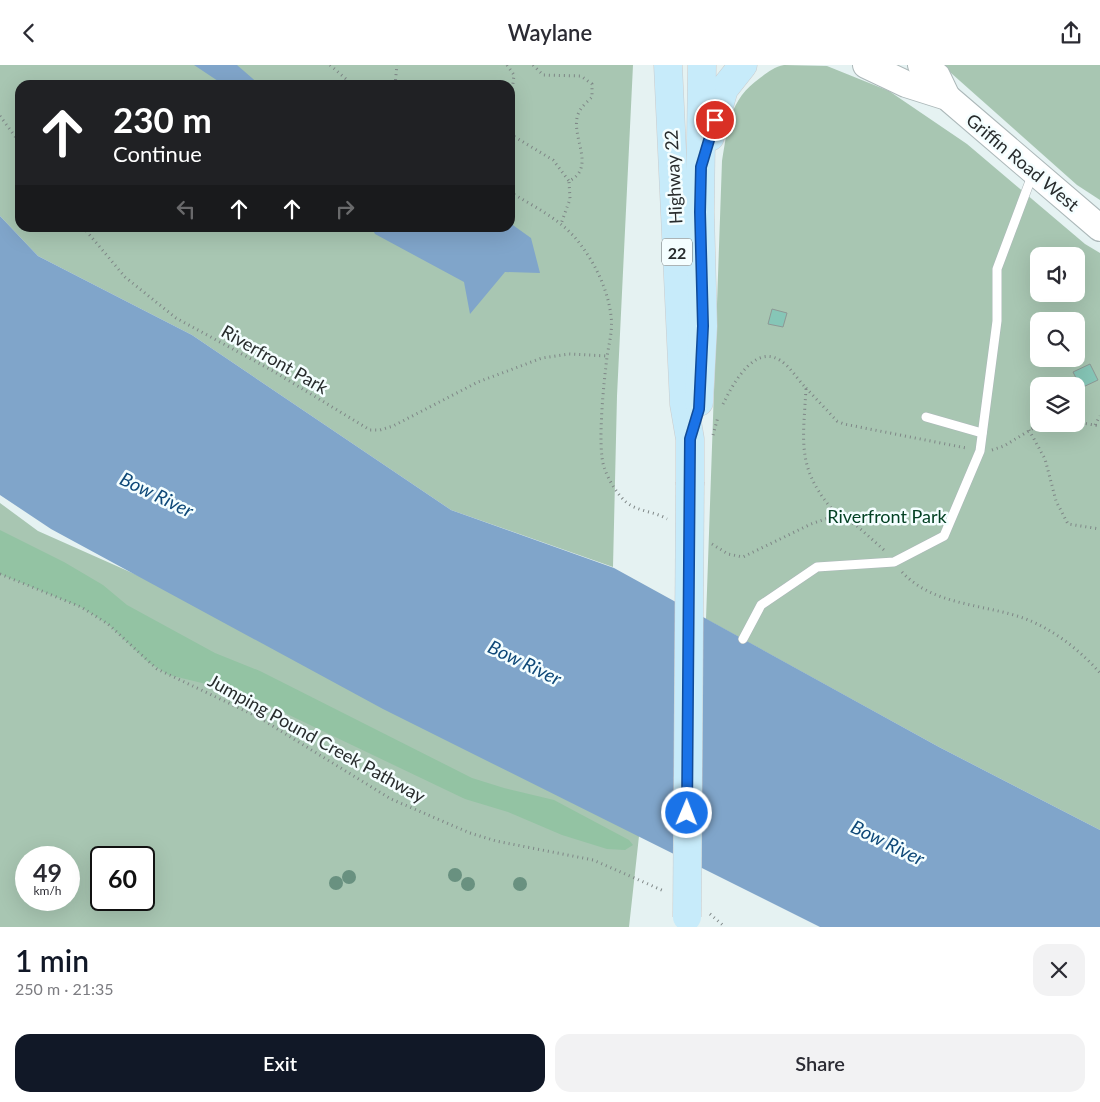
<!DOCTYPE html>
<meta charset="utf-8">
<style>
:root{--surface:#fff;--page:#f2f2f3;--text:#2b2b33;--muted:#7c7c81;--accent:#111827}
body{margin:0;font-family:Lato,sans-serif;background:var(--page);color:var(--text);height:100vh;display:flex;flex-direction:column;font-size:19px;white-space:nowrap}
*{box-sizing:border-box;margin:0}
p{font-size:16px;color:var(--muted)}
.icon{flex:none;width:28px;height:28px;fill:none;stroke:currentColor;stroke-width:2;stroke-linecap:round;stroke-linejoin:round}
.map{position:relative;height:862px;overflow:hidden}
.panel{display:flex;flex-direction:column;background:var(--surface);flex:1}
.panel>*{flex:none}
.top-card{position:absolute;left:15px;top:15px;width:500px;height:152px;border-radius:15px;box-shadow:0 5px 20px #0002;background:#202124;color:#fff;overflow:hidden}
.tools{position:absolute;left:1030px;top:182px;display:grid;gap:10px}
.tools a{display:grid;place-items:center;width:55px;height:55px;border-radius:10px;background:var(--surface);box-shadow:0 5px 20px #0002;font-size:25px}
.speed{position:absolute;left:15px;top:781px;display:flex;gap:10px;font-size:25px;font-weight:700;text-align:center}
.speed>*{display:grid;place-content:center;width:65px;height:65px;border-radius:50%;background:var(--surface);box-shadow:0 5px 20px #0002;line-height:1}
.speed small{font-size:12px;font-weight:400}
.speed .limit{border:2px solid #111;border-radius:8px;background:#fff;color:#111}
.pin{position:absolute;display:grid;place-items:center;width:42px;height:42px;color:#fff;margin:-21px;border:2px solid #fff;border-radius:50%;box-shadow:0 1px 5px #0007}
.me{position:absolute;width:55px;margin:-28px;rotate:1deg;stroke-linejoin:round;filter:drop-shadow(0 0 4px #0008)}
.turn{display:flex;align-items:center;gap:18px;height:105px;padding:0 15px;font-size:22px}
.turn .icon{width:65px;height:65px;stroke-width:2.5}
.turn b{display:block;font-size:35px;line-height:42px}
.lanes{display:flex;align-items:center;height:48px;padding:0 15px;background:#0003;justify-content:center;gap:25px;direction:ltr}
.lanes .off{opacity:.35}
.round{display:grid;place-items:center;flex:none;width:52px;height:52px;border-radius:15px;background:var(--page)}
.headline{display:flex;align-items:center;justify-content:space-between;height:85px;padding:0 15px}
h1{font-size:30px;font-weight:600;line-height:38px;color:var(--accent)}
.action{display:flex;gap:10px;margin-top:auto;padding:10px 15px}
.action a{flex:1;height:58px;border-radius:15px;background:var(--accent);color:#fff;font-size:20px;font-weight:600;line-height:58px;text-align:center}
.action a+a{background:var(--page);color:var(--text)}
header{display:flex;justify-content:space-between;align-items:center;height:65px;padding:0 15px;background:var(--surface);font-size:22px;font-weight:600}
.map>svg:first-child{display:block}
.green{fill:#a8c6b2;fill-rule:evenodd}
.forest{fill:#93c3a3}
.water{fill:#80a5ca}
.building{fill:#86c6b7;stroke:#8d9895}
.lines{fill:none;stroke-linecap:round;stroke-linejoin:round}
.lane-casing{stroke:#acb8b9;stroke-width:10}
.secondary-casing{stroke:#acb8b9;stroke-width:28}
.primary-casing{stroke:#cbcccd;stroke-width:29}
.path{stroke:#7e8686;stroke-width:3;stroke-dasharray:1 4;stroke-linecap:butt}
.lane{stroke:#fff;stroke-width:9}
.secondary{stroke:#fff;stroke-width:26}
.primary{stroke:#c7ebfa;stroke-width:28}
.primary-bridge-casing{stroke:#cbcccd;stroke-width:29;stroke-linecap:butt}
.primary-bridge{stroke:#c7ebfa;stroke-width:28}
.tree{fill:#699180}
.route-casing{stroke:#114b97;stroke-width:12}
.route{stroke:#1a73e8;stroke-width:9}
.labels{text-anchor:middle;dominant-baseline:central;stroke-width:5;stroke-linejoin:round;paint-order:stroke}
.shield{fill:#f4feff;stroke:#656b6c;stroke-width:1}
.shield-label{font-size:16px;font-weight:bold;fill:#282c2d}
.street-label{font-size:18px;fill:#282c2d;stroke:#f4feff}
.park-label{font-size:18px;fill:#034123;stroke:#f4feff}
.water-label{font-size:19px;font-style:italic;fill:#0e4878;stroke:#f4feff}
</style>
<header><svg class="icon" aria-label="back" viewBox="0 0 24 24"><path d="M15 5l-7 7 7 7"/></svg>Waylane<svg class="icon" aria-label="share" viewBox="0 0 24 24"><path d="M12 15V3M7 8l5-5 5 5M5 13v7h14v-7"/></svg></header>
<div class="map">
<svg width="1100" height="862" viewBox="0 0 1100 862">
<rect width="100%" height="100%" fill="#e5f2f2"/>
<!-- green -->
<g class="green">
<path d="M0 0H633L617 331 613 502 451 445 192 270 38 191 0 151ZM20 20H510V162H20Z"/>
<path d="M784 0 827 1 889 26 967 79 1085 179 1100 188V765L939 682 706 554 722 96C728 61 729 35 760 13 768 7 774 2 784 0ZM1039 191H1076V229H1039ZM1039 256H1076V294H1039ZM1039 321H1076V359H1039Z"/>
<path d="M942 0H1100V135L1077 120Z"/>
<path d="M0 438 38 466 310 587 640 762 629 862H0ZM26 792H69V835H26ZM101 792H144V835H101Z"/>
</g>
<!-- forest -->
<path class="forest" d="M0 465 64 497 103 520 127 540 215 588 260 606 472 713 504 723 554 735 629 775 633 780 625 785 607 784 562 770 508 747 465 734 243 628 169 610 148 597 108 559 81 542 0 509Z"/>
<!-- water -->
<g class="water">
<path d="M194 0H237L260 20H224Z"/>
<path d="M0 151 38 191 192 270 451 445 614 503 939 682 1100 765V862H820L383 644 51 464 0 430Z"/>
<path d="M510 158 531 173 540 208 505 207 470 249 464 217 375 169 372 163 510 162Z"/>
</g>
<!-- building -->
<g class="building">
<path d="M772 244 787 248 783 262 768 259Z"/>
<path d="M1090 299 1098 315 1081 323 1073 307Z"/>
</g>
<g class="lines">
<!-- lane casing -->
<g class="lane-casing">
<g id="lane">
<path d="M926 352 982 368"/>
<path d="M743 574 761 540 817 502 894 497 944 471 980 386 997 256V204L1033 108"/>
</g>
</g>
<!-- secondary casing -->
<g class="secondary-casing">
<g id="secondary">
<path d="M866 0 906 19 947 32 1100 163"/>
<path d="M921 0 937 11 947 32"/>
</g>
</g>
<!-- primary casing -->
<g class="primary-casing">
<g id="primary">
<path d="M668 0 684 339 690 374V417"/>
<path d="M710 72 724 24 743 0"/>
<path d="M699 337 703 261 700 147 702 0"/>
</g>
</g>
<!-- path -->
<g class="path">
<path d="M330 0 353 20"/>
<path d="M507 0 514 10 510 42"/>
<path d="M533 0 543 10 581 11 592 19V32C588 36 582 41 579 47 568 69 598 102 569 116L570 134 561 159"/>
<path d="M395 20 397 0"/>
<path d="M0 51 20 78"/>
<path d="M510 69 553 95 569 116"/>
<path d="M510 127C533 141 560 154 577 175 594 196 608 224 611 251 613 265 609 278 607 292 604 316 597 381 604 402 608 414 616 428 626 437 638 447 654 446 667 454"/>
<path d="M83 162 125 212 176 253 273 306 370 365H380L393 361 478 317 542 293 569 289 607 291"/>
<path d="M806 323 837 356 844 359 966 383"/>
<path d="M723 339C734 317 757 274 785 299 793 306 799 316 806 323 803 380 796 404 837 450"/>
<path d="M1076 357 1100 361"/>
<path d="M1095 360 1100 351"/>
<path d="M1029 365 1045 394 1056 436 1068 459 1100 464"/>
<path d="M713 370 718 352"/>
<path d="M992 385 1004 381 1040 359"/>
<path d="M712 479 728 489 743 492 811 459 837 450 856 460 884 485"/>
<path d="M902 507C933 541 986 539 1026 554 1054 565 1081 586 1100 608"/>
<path d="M0 509 81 542 108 559 157 604 258 652 391 734 470 768 496 776 593 795 664 826"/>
<path d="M710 849 725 862"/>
</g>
<!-- lane -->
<use href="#lane" class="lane"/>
<!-- secondary -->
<use href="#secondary" class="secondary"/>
<!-- primary -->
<use href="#primary" class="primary"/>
<!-- primary-bridge casing -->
<g class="primary-bridge-casing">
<path id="primary-bridge" d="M687 852 690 417"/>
</g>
<!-- primary-bridge -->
<use href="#primary-bridge" class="primary-bridge"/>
</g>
<!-- trees -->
<g class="tree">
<circle cx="455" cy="810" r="7"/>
<circle cx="349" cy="812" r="7"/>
<circle cx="336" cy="818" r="7"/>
<circle cx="468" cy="819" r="7"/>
<circle cx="520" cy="819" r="7"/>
</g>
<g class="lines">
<!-- route casing -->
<g class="route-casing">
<path id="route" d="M687 748 690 374 699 344 703 261 700 147 701 102 715 55"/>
</g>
<!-- route -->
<use href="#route" class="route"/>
</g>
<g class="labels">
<!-- shield labels -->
<rect class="shield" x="662" y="173.5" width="30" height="27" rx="4"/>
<g class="shield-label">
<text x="677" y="187">22</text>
</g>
<!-- street labels -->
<g class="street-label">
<text transform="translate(1023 97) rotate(40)">Griffin Road West</text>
<text transform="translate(673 112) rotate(-93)">Highway 22</text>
<text transform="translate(275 294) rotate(30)">Riverfront Park</text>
<text transform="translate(317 673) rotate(29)">Jumping Pound Creek Pathway</text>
</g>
<!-- park labels -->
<g class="park-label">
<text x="887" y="451">Riverfront Park</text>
</g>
<!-- water labels -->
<g class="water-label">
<text transform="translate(157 429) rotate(26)">Bow River</text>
<text transform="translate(525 597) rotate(26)">Bow River</text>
<text transform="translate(888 777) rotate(26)">Bow River</text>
</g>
</g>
</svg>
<div class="tools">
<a><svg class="icon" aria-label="sound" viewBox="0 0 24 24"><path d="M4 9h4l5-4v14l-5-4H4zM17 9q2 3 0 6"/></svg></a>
<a><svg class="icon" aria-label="search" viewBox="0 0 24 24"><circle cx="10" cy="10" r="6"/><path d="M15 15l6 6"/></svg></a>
<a><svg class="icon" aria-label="layers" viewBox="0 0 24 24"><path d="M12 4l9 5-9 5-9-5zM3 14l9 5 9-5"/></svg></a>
</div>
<div class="speed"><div>49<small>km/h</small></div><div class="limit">60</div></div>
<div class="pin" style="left:715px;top:55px;background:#d93025"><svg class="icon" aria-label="arrive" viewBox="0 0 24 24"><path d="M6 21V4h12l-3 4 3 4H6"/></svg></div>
<svg class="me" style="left:687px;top:748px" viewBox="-20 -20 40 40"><circle r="17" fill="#1a73e8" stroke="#fff" stroke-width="3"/><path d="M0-11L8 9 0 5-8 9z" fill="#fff"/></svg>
<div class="top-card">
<div class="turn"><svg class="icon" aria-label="ahead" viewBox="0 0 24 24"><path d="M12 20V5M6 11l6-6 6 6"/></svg><div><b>230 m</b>Continue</div></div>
<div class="lanes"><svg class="icon off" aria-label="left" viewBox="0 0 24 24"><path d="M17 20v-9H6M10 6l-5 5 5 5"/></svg><svg class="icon" aria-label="ahead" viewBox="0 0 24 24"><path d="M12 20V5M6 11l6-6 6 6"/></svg><svg class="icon" aria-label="ahead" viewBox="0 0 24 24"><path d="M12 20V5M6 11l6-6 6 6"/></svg><svg class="icon off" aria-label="right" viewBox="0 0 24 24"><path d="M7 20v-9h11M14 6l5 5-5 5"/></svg></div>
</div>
</div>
<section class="panel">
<div class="headline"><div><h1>1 min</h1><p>250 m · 21:35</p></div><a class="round"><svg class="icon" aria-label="close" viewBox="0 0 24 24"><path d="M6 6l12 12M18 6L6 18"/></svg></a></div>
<div class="action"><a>Exit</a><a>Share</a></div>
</section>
